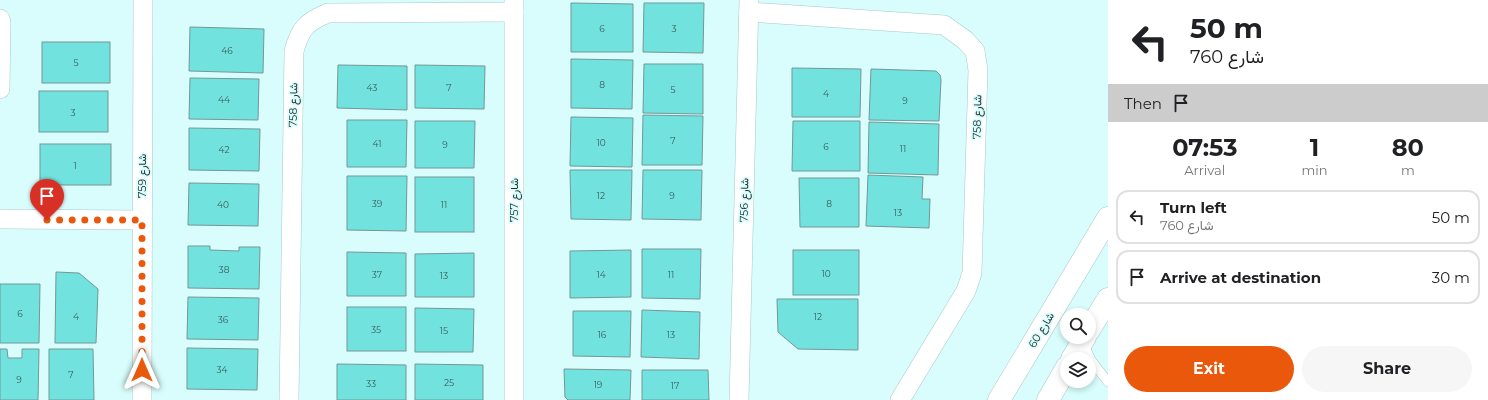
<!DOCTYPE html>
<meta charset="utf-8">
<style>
:root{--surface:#fff;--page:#f6f6f6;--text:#202124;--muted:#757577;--line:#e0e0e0;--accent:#ea580c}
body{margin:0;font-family:Montserrat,Vazirmatn,sans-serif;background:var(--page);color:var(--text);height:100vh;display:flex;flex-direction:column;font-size:15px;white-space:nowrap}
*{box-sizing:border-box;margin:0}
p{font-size:13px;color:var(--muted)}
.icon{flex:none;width:22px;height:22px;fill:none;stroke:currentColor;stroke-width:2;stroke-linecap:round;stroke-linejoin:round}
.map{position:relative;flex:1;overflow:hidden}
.drawer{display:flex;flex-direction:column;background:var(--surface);width:380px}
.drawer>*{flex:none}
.guide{background:#fff;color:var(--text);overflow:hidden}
.tools{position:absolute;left:1060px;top:308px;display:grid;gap:8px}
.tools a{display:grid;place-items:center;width:36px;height:36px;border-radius:50%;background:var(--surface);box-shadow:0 2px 6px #0003;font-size:20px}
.pin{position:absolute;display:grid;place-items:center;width:34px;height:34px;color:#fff;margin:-41px -17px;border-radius:50% 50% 50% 0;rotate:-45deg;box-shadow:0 0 4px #0007}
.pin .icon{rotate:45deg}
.me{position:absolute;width:44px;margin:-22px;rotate:0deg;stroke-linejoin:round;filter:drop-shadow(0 0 3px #0008)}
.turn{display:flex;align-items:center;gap:14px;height:84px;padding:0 16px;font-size:18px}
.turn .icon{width:52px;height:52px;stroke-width:2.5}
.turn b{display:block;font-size:28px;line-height:34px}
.then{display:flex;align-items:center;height:38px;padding:0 16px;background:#0003;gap:8px;font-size:15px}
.eta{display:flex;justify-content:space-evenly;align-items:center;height:68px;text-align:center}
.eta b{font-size:24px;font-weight:700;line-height:28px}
.cta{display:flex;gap:8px;margin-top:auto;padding:8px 16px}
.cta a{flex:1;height:46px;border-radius:24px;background:var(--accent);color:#fff;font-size:16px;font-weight:700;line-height:46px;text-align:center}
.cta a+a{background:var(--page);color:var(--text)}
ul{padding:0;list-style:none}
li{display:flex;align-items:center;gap:12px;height:54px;margin:0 8px 6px;padding:0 8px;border:2px solid var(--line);border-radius:12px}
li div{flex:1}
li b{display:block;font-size:15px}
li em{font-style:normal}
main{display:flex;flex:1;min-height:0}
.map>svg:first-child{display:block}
.building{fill:#72e2df;stroke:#759795}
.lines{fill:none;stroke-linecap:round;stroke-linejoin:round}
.lane-casing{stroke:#a6c9c8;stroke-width:10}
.street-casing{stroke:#a6c9c8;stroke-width:20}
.secondary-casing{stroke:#a6c9c8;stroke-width:23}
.lane{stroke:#fff;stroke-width:9}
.street{stroke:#fff;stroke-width:19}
.secondary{stroke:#fff;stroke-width:22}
.route{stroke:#ea580c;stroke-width:7;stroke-dasharray:0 12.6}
.labels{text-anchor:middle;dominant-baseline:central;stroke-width:3.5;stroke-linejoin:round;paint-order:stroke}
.number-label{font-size:9px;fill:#385e5c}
.street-label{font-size:11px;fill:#243231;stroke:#d8fdfc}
</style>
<main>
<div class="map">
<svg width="1108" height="400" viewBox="0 0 1108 400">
<rect width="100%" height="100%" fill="#d8fdfc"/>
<!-- building -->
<g class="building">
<path d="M571 3 633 4V52H571Z"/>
<path d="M644 3H704L703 53 643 52Z"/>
<path d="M190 27 264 29 263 73 189 71Z"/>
<rect x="42" y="42" width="68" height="41"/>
<path d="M571 59 633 60 632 109 571 108Z"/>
<path d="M644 64H703V114L643 113Z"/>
<path d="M338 65 407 66V110L337 108Z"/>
<path d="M415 65 485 66 484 109 415 108Z"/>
<path d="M792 68 861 69 860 117H792Z"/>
<path d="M871 69 936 71 940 75 941 80 939 121 869 120Z"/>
<path d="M190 78 259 79 258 120 189 119Z"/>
<rect x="39" y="91" width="69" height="41"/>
<path d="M643 115 703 116 702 165H642Z"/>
<path d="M571 117 633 118 632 167 570 166Z"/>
<path d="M347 120H407L406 167H347Z"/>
<path d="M415 121H475L474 168H415Z"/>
<path d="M793 121H860V171H792Z"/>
<path d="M869 122 939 124 938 175 868 173Z"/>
<path d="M189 128 260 129 259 171 189 170Z"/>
<rect x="40" y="144" width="71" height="41"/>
<path d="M570 170H632L631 220 571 219Z"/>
<path d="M643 170H702L701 220 642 219Z"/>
<path d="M868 175 923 177 922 199H930L929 228 866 226Z"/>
<path d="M347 176H407L406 231 347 230Z"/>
<rect x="415" y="177" width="59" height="55"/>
<path d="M799 178H859V227H800Z"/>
<path d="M189 183 259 184 258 226 188 225Z"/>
<path d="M188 246H210V250L239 251V247H260L259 289 188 288Z"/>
<path d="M642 249H701L700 299 642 298Z"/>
<path d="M631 250V297L570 298V251Z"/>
<rect x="793" y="250" width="66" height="45"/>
<path d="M347 252 406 253V296H347Z"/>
<path d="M474 253V297H415V254Z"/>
<path d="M56 272 79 273 98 289 96 343H55Z"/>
<path d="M0 284H40L39 343H0Z"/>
<path d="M188 297 259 298 258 340 187 339Z"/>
<path d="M777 299H858V350L798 349 778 332Z"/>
<rect x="347" y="307" width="59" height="44"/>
<path d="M415 308 474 309 473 352H415Z"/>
<path d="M642 310 700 312 699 359 641 357Z"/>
<path d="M573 311H631L630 357 573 356Z"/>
<path d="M187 348 258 349 257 390 187 389Z"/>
<path d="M0 349H7L8 358H22V349H39L38 400H0Z"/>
<path d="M49 349H93L94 400H49Z"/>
<path d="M337 364 406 365V400H337Z"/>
<path d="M415 364 483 365V400H415Z"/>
<path d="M564 369 631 370 630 400H568L565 397Z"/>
<path d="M642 370H708L709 400H642Z"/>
</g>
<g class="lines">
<!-- lane casing -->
<g class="lane-casing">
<path id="lane" d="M1083 343 1091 360 1108 382"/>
</g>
<!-- street casing -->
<g class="street-casing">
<g id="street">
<path d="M749 12 944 25 965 40 975 51 978 70 972 273 966 291 900 400"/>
<path d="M0 19 1 22 0 89"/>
<path d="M0 219 142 220"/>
<path d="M142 400 143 0"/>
<path d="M289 400 294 51C300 29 306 22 328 13L514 12"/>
<path d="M514 400V0"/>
<path d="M739 400 749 0"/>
</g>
</g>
<!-- secondary casing -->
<g class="secondary-casing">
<g id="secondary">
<path d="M1089 330 1108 299"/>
<path d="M1072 359 1085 337"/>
<path d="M999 400 1108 218"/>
<path d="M1048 400 1067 367"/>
</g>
</g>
<!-- lane -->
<use href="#lane" class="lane"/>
<!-- street -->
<use href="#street" class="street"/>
<!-- secondary -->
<use href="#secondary" class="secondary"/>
</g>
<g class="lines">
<!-- route -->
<path class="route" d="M47 220H142V370"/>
</g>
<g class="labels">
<!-- number labels -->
<g class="number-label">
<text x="602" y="28">6</text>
<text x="674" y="28">3</text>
<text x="227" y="50">46</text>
<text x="76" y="62">5</text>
<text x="602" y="84">8</text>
<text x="372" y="87">43</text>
<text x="449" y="87">7</text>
<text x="673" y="89">5</text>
<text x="826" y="93">4</text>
<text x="224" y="99">44</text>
<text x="905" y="100">9</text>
<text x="73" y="112">3</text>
<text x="673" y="140">7</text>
<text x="601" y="142">10</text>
<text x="377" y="143">41</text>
<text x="445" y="144">9</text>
<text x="826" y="146">6</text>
<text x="903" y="148">11</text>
<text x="224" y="149">42</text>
<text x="75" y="165">1</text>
<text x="601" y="195">12</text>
<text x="672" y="195">9</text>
<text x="377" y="203">39</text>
<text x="829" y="203">8</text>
<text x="223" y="204">40</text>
<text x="444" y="204">11</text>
<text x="898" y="212">13</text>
<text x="224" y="269">38</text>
<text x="826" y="273">10</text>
<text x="377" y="274">37</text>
<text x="601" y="274">14</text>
<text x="671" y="274">11</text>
<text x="444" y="275">13</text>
<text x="20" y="313">6</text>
<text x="76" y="316">4</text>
<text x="818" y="316">12</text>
<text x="223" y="319">36</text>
<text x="376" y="329">35</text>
<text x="444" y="330">15</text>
<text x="602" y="334">16</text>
<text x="671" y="334">13</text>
<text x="222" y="369">34</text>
<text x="71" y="374">7</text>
<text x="19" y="379">9</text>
<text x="449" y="382">25</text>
<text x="371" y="383">33</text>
<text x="598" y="384">19</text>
<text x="675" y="385">17</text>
</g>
<!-- street labels -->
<g class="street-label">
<text transform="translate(293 105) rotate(-89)">شارع 758</text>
<text transform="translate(977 117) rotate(-89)">شارع 758</text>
<text transform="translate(142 176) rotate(-90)">شارع 759</text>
<text transform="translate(514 200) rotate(-90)">شارع 757</text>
<text transform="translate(744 200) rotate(-89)">شارع 756</text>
<text transform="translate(1041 330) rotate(-59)">شارع 60</text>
</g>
</g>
</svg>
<div class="tools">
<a><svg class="icon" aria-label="search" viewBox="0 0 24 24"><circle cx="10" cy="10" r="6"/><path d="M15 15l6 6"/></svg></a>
<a><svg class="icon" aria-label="layers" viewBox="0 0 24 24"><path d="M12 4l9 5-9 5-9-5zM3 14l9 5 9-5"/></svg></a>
</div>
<div class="pin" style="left:47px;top:220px;background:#d93025"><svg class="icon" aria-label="arrive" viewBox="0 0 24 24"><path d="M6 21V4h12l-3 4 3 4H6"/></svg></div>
<svg class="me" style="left:142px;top:370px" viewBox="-20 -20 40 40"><path d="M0-17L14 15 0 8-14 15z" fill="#ea580c" stroke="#fff" stroke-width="4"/></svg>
</div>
<section class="drawer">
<div class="guide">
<div class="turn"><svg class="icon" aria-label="left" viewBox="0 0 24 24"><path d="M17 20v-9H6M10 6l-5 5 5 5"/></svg><div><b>50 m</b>شارع 760</div></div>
<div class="then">Then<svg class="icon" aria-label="arrive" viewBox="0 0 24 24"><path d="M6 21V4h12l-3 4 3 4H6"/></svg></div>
</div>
<div class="eta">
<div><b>07:53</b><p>Arrival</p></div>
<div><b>1</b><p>min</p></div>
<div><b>80</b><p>m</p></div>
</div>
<ul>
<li><svg class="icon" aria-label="left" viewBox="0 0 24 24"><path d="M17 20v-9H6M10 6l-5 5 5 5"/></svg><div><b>Turn left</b><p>شارع 760</p></div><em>50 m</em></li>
<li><svg class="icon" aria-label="arrive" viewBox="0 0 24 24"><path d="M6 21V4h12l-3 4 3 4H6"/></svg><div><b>Arrive at destination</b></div><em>30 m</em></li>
</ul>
<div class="cta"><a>Exit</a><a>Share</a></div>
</section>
</main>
